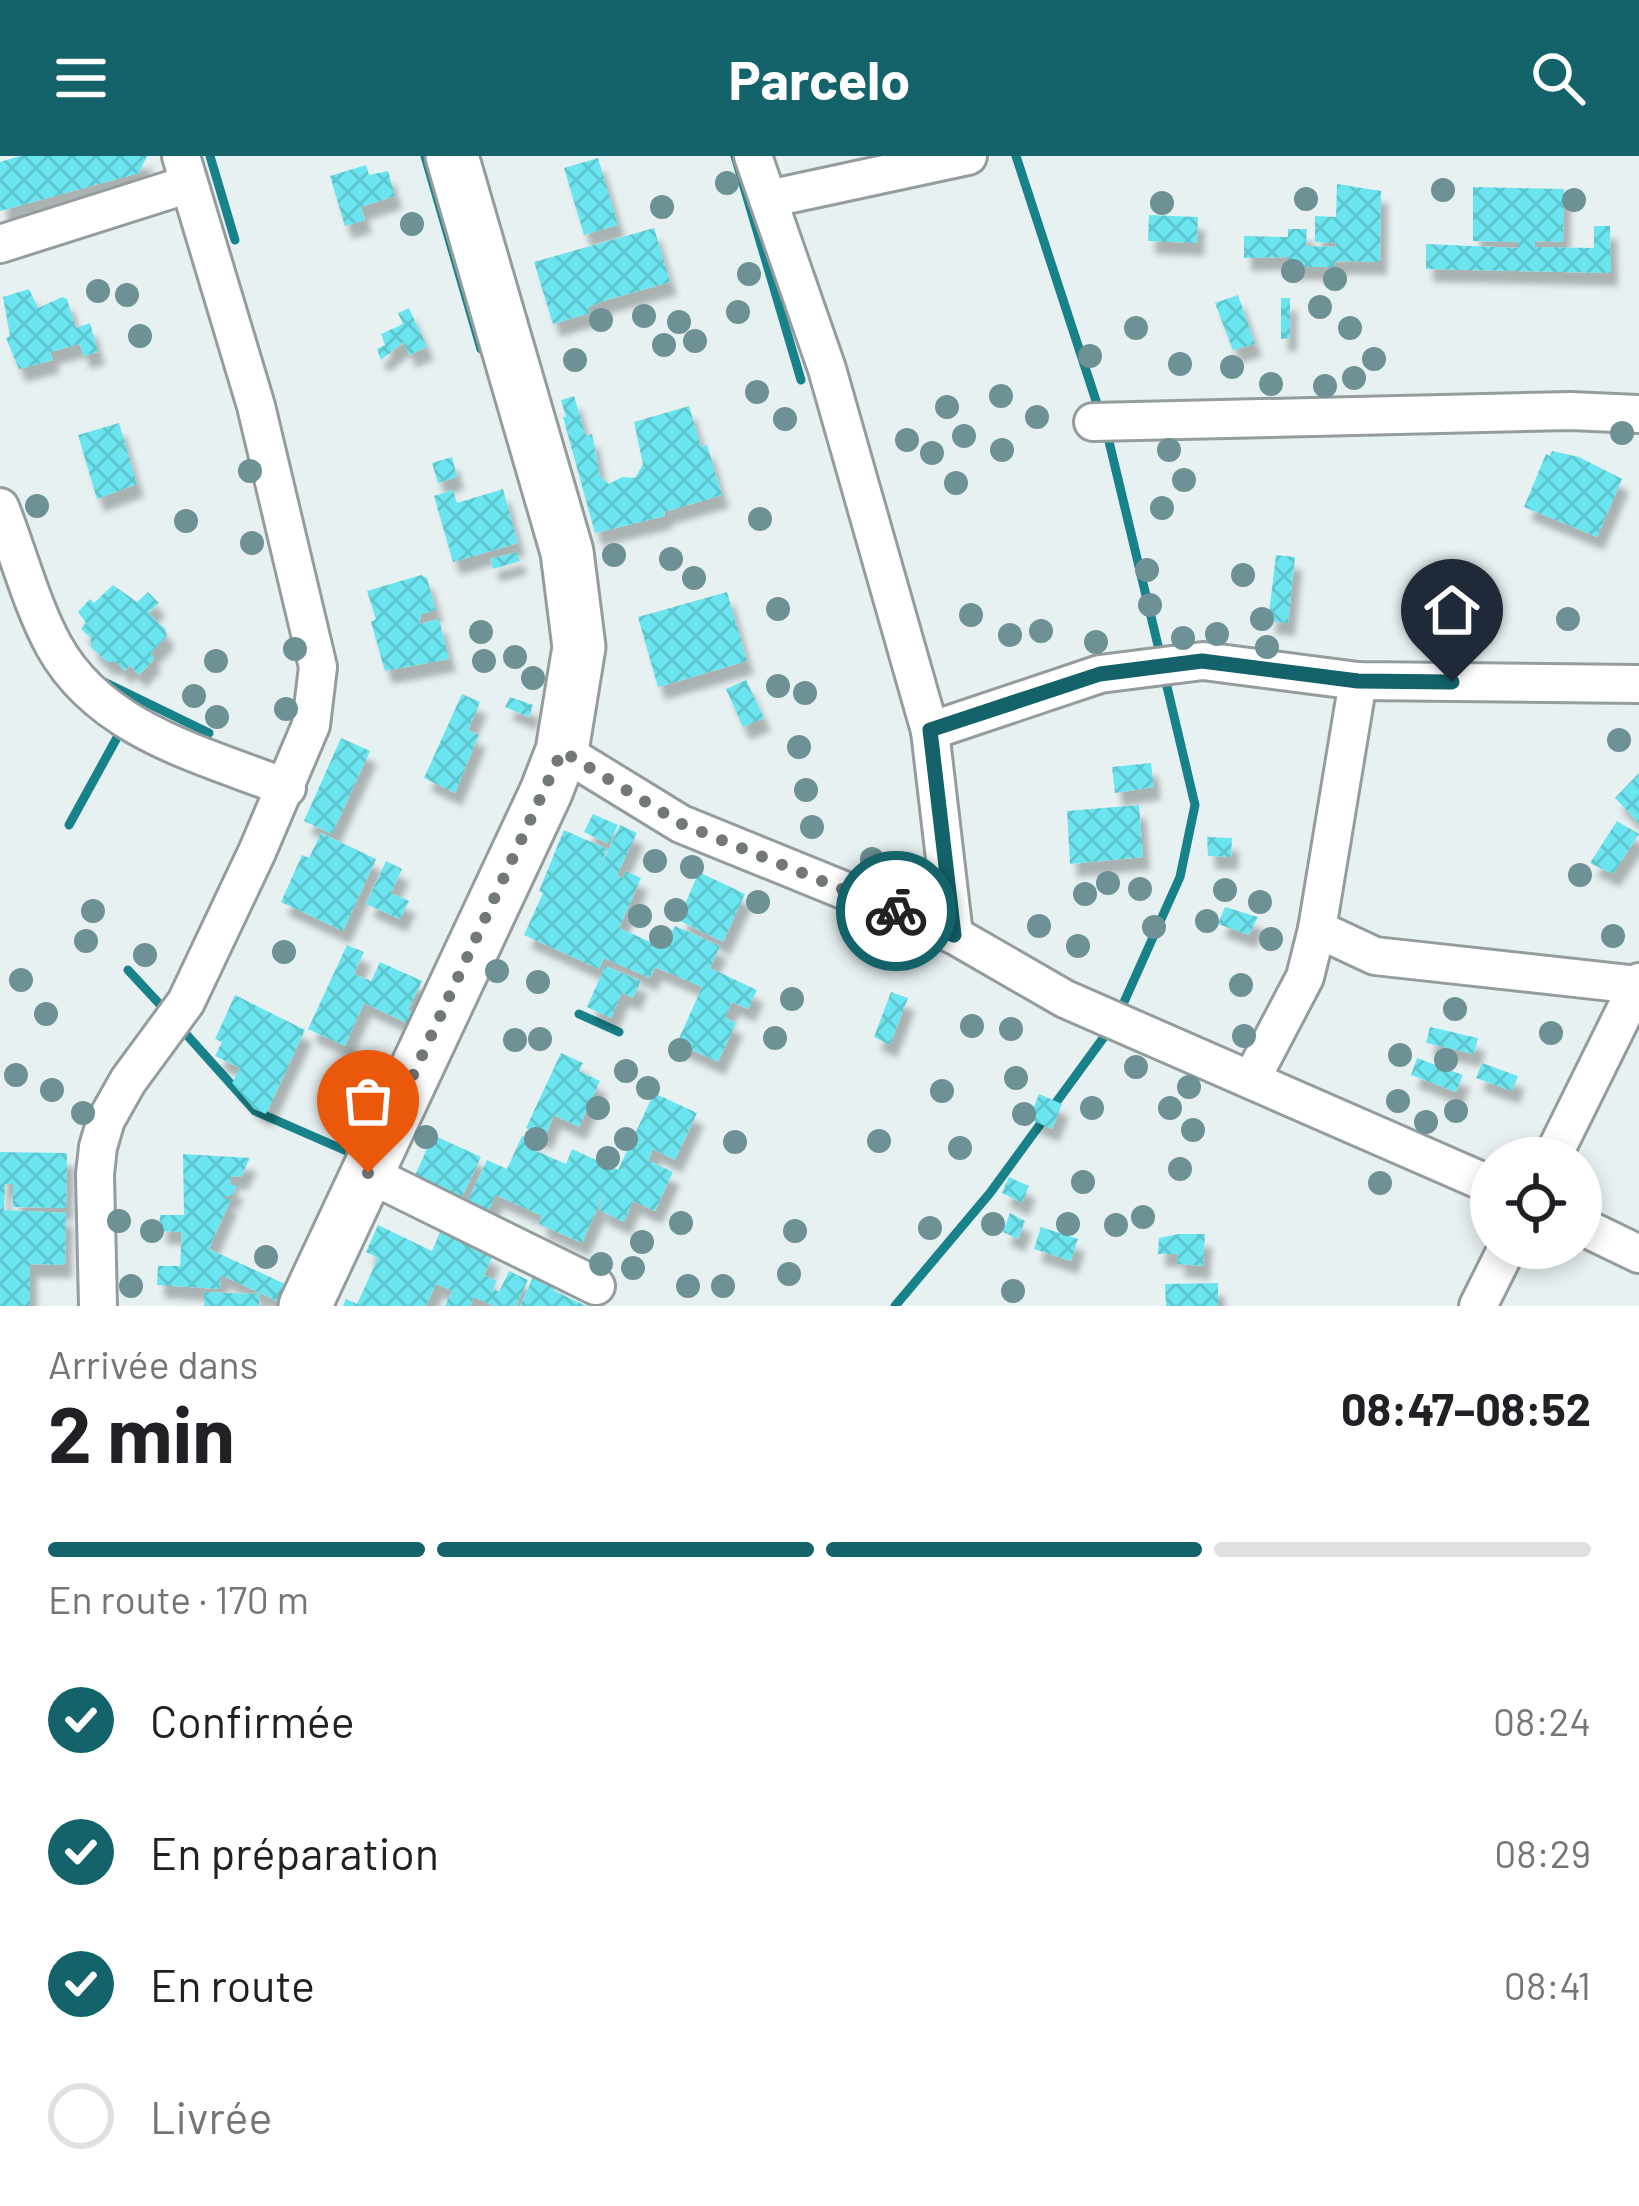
<!DOCTYPE html>
<html lang="fr">
<head>
<meta charset="utf-8">
<style>
	:root { --surface:#fff; --page:#f2f2f2; --text:#202124; --muted:#757577; --line:#e0e0e0; --accent:#14636a }
	body { margin:0; font-family:Barlow,sans-serif; background:var(--page); color:var(--text); height:100vh; display:flex; flex-direction:column; font-size:45px; white-space:nowrap }
	* { box-sizing:border-box; margin:0 }
	p { font-size:39px; color:var(--muted) }
	.icon { flex:none; width:66px; height:66px; fill:none; stroke:currentColor; stroke-width:2; stroke-linecap:round; stroke-linejoin:round }
	.map { position:relative; height:1150px; overflow:hidden }
	.panel { display:flex; flex-direction:column; background:var(--surface); flex:1 }
	.panel>* { flex:none }
	.fabs { position:absolute; left:1470px; top:981px; display:grid; gap:24px }
	.fabs a { display:grid; place-items:center; width:132px; height:132px; border-radius:50%; background:var(--surface); box-shadow:0 6px 18px #0003; font-size:60px }
	.pin { position:absolute; display:grid; place-items:center; width:102px; height:102px; color:#fff; margin:-123px -51px; border-radius:50% 50% 50% 0; rotate:-45deg; box-shadow:0 0 12px #0007 }
	.pin .icon { rotate:45deg }
	.courier { position:absolute; display:grid; place-items:center; width:120px; height:120px; margin:-60px; border:9px solid #14636a; border-radius:50%; background:#fff; color:#222; box-shadow:0 3px 15px #0007 }
	.head em { font-style:normal; font-weight:700 }
	.head div { display:flex; flex-direction:column-reverse }
	.head { display:flex; align-items:center; justify-content:space-between; height:204px; padding:0 48px }
	h1 { font-size:78px; font-weight:700; line-height:90px }
	.bar { display:grid; grid-template-columns:repeat(4,1fr); gap:18px 12px; align-content:center; height:144px; padding:0 48px }
	.bar i { height:15px; border-radius:9px; background:var(--line) }
	.bar .current { background:var(--accent) }
	.bar p { grid-column:span 4 }
	ol { padding:0 48px; list-style:none }
	li { display:flex; align-items:center; gap:36px; height:132px }
	li p { margin-inline-start:auto }
	li .icon { padding:12px; border-radius:50%; background:var(--accent); color:#fff; stroke-width:4 }
	li:last-child { color:var(--muted) }
	li i { width:66px; height:66px; border:6px solid var(--line); border-radius:50% }
	header { display:flex; justify-content:space-between; align-items:center; height:156px; padding:0 48px; background:var(--accent); color:#fff; font-size:54px; font-weight:700 }
	.map>svg:first-child { display:block }
</style>
</head>
<body>
<header><svg class="icon" aria-label="menu" viewBox="0 0 24 24"><path d="M4 6h16M4 12h16M4 18h16"/></svg>Parcelo<svg class="icon" aria-label="search" viewBox="0 0 24 24"><circle cx="10" cy="10" r="6"/><path d="M15 15l6 6"/></svg></header>
<div class="map">
<svg width="1639" height="1150" viewBox="0 0 1639 1150">
	<defs>
		<pattern id="building-cross-hatch" width="8" height="8" patternUnits="userSpaceOnUse" patternTransform="scale(3)"><rect width="8" height="8" fill="#6be5f0"/><path d="M0 0l8 8M0 8l8-8" fill="none" stroke="#5dc5ce"/></pattern>
		<filter id="shadow"><feDropShadow dx="7" dy="13" stdDeviation="3" flood-color="#0004"/></filter>
	</defs>
	<rect width="100%" height="100%" fill="#e8f1f2"/>
	<g fill="none" stroke-linecap="round" stroke-linejoin="round">
		<!-- stream -->
		<g stroke="#18828a" stroke-width="9">
			<polyline points="210,0 235,84"/>
			<polyline points="425,0 481,193"/>
			<polyline points="735,0 801,224"/>
			<polyline points="1016,0 1100,257"/>
			<polyline points="1106,273 1161,502"/>
			<polyline points="104,526 209,577"/>
			<polyline points="69,669 119,578"/>
			<polyline points="128,814 166,855"/>
			<polyline points="1120,855 1180,721 1195,649 1164,518"/>
			<polyline points="579,858 619,876"/>
			<polyline points="177,868 255,955 358,1000"/>
			<polyline points="895,1150 990,1037 1112,870"/>
		</g>
	</g>
	<!-- building -->
	<g fill="url(#building-cross-hatch)" filter="url(#shadow)">
		<polygon points="20,0 147,0 139,17 0,55 0,6"/>
		<polygon points="598,2 618,69 584,79 564,12"/>
		<polygon points="366,9 369,19 388,15 395,40 361,51 365,64 345,70 330,20"/>
		<polygon points="1337,28 1381,35 1380,106 1335,105 1335,111 1288,111 1288,101 1244,102 1244,80 1288,81 1288,73 1307,73 1306,90 1335,91 1336,87 1315,86 1315,60 1336,61"/>
		<polygon points="1473,31 1564,33 1563,86 1535,85 1535,91 1594,92 1594,70 1610,70 1611,117 1426,113 1426,88 1518,92 1518,86 1473,85"/>
		<polygon points="1149,59 1198,61 1197,87 1148,85"/>
		<polygon points="654,72 670,126 610,143 588,151 590,157 553,168 534,106"/>
		<polygon points="29,133 38,152 62,141 67,143 76,172 90,167 98,196 83,200 80,188 50,196 53,204 19,213 6,182 10,180 3,141"/>
		<polygon points="1238,139 1255,188 1233,194 1215,147"/>
		<polygon points="1281,142 1290,142 1290,182 1281,183"/>
		<polygon points="409,152 427,191 409,199 404,186 381,204 377,193 385,189 381,178 403,168 398,157"/>
		<polygon points="574,240 586,280 592,278 600,320 609,328 622,321 635,322 643,308 634,266 689,250 701,291 707,289 722,339 664,356 665,360 595,377 563,261 566,261 561,244"/>
		<polygon points="119,267 137,328 97,343 78,279"/>
		<polygon points="1552,295 1579,301 1622,323 1597,381 1524,351 1546,298 1550,300"/>
		<polygon points="452,301 457,321 438,327 432,307"/>
		<polygon points="503,333 518,387 453,406 434,340 453,334 457,347"/>
		<polygon points="517,396 520,405 493,413 490,403"/>
		<polygon points="1276,399 1295,401 1288,467 1268,465"/>
		<polygon points="421,419 427,422 436,454 421,458 419,468 439,463 449,503 385,515 371,466 376,463 367,435"/>
		<polygon points="113,429 137,446 148,436 159,447 148,457 165,473 167,480 151,497 154,503 139,519 130,509 125,515 116,506 107,506 91,491 91,482 81,473 86,467 78,456 90,443 94,447"/>
		<polygon points="727,436 747,505 658,531 638,461"/>
		<polygon points="746,524 764,562 743,571 726,533"/>
		<polygon points="462,538 480,546 468,574 479,579 455,637 424,622"/>
		<polygon points="510,541 533,549 529,561 505,551"/>
		<polygon points="341,582 370,595 332,678 304,665"/>
		<polygon points="1151,607 1154,631 1115,637 1112,611"/>
		<polygon points="1639,617 1639,667 1615,642"/>
		<polygon points="1139,649 1143,701 1070,708 1067,655"/>
		<polygon points="593,658 618,669 609,688 584,676"/>
		<polygon points="1617,665 1639,678 1613,718 1590,707"/>
		<polygon points="620,669 637,677 617,719 623,722 626,715 641,722 619,772 664,792 675,770 720,790 710,812 757,834 748,853 732,846 725,861 736,867 718,906 677,887 702,831 655,811 650,822 604,802 599,813 524,779 543,737 539,735 564,674 607,693 600,712"/>
		<polygon points="321,677 376,703 343,775 281,746 302,699 309,702"/>
		<polygon points="1207,681 1232,682 1231,701 1208,700"/>
		<polygon points="386,705 402,713 391,737 409,745 400,763 366,748"/>
		<polygon points="699,716 745,738 723,786 678,764"/>
		<polygon points="1225,751 1258,761 1249,779 1218,768"/>
		<polygon points="347,789 364,796 354,818 371,825 380,806 422,825 408,854 416,858 411,869 364,847 345,890 308,873"/>
		<polygon points="605,810 641,825 633,842 622,837 611,862 587,851"/>
		<polygon points="891,836 908,842 890,889 874,881"/>
		<polygon points="235,839 305,874 266,958 254,953 232,927 240,912 215,900 222,886 215,883"/>
		<polygon points="1430,871 1478,882 1474,898 1426,887"/>
		<polygon points="561,897 583,907 579,915 600,925 579,971 554,959 545,981 526,972"/>
		<polygon points="1417,902 1463,919 1456,936 1411,919"/>
		<polygon points="1482,907 1518,920 1512,935 1476,922"/>
		<polygon points="654,937 697,957 675,1004 653,993 651,997 649,1005 673,1016 655,1055 633,1045 624,1066 599,1054 608,1029 582,1087 539,1068 542,1060 496,1039 488,1055 468,1045 487,1004 507,1013 522,980 539,987 536,995 566,1008 572,993 618,1014"/>
		<polygon points="1039,938 1062,948 1052,973 1029,963"/>
		<polygon points="433,979 481,1001 461,1043 414,1022"/>
		<polygon points="0,996 67,997 66,1052 13,1051 13,1028 5,1028 4,1054 66,1057 65,1109 30,1108 30,1150 0,1150"/>
		<polygon points="183,998 250,1002 241,1021 231,1020 230,1029 237,1029 232,1040 225,1040 225,1043 231,1043 209,1093 296,1133 288,1150 221,1119 220,1133 157,1129 158,1110 180,1110 182,1076 159,1075 160,1059 184,1059"/>
		<polygon points="1009,1021 1029,1030 1022,1047 1002,1037"/>
		<polygon points="1010,1057 1025,1065 1018,1083 1003,1076"/>
		<polygon points="378,1069 432,1095 442,1071 493,1099 484,1119 497,1125 493,1133 499,1136 509,1115 528,1124 516,1150 494,1150 474,1141 470,1150 445,1150 452,1135 436,1128 426,1150 343,1150 346,1143 357,1148 378,1102 366,1096"/>
		<polygon points="1041,1071 1078,1083 1071,1105 1034,1093"/>
		<polygon points="1179,1078 1205,1078 1203,1110 1177,1108 1178,1098 1158,1098 1159,1082"/>
		<polygon points="535,1117 557,1127 554,1135 587,1150 520,1150"/>
		<polygon points="1218,1127 1218,1150 1166,1150 1165,1128"/>
		<polygon points="204,1136 260,1138 259,1150 204,1150"/>
	</g>
	<g fill="none" stroke-linecap="round" stroke-linejoin="round">
		<defs>
			<g id="street">
				<polyline points="753,0 827,213 930,575 954,779"/>
				<polyline points="768,43 968,0"/>
				<polyline points="0,88 189,28"/>
				<polyline points="1093,266 1570,255 1639,258"/>
				<path d="M0 351C18 396 31 448 54 490 101 575 203 599 287 632"/>
				<polyline points="930,575 1100,518 1203,505 1358,525 1639,528"/>
				<polyline points="562,595 681,668 954,779 1065,843 1491,1029"/>
				<polyline points="1317,773 1375,800 1638,829"/>
				<polyline points="1251,924 1305,821 1317,773 1358,525"/>
				<polyline points="1552,1002 1639,826"/>
				<polyline points="367,1017 596,1130"/>
				<polyline points="1581,1070 1639,1098"/>
				<polyline points="98,1150 95,1018 98,991 106,964 128,925 186,846 257,696 311,569 318,511 256,250 181,0"/>
				<polyline points="1478,1150 1507,1092"/>
			</g>
			<polyline id="secondary" points="305,1150 546,636 562,595 579,491 567,396 452,0"/>
		</defs>
		<!-- street casing -->
		<use href="#street" stroke="#949c9d" stroke-width="42"/>
		<!-- secondary casing -->
		<use href="#secondary" stroke="#949c9d" stroke-width="57"/>
		<!-- street -->
		<use href="#street" stroke="#fff" stroke-width="36"/>
		<!-- secondary -->
		<use href="#secondary" stroke="#fff" stroke-width="51"/>
	</g>
	<!-- trees -->
	<g fill="#6d9194">
		<circle cx="727" cy="27" r="12"/>
		<circle cx="1443" cy="34" r="12"/>
		<circle cx="1306" cy="43" r="12"/>
		<circle cx="1574" cy="44" r="12"/>
		<circle cx="1162" cy="47" r="12"/>
		<circle cx="662" cy="51" r="12"/>
		<circle cx="412" cy="68" r="12"/>
		<circle cx="1293" cy="115" r="12"/>
		<circle cx="749" cy="118" r="12"/>
		<circle cx="1335" cy="123" r="12"/>
		<circle cx="98" cy="135" r="12"/>
		<circle cx="127" cy="139" r="12"/>
		<circle cx="1320" cy="151" r="12"/>
		<circle cx="738" cy="156" r="12"/>
		<circle cx="644" cy="160" r="12"/>
		<circle cx="601" cy="164" r="12"/>
		<circle cx="679" cy="166" r="12"/>
		<circle cx="1136" cy="172" r="12"/>
		<circle cx="1350" cy="172" r="12"/>
		<circle cx="140" cy="180" r="12"/>
		<circle cx="695" cy="185" r="12"/>
		<circle cx="664" cy="189" r="12"/>
		<circle cx="1090" cy="200" r="12"/>
		<circle cx="1374" cy="203" r="12"/>
		<circle cx="575" cy="204" r="12"/>
		<circle cx="1180" cy="208" r="12"/>
		<circle cx="1232" cy="211" r="12"/>
		<circle cx="1354" cy="222" r="12"/>
		<circle cx="1271" cy="228" r="12"/>
		<circle cx="1325" cy="230" r="12"/>
		<circle cx="757" cy="236" r="12"/>
		<circle cx="1001" cy="240" r="12"/>
		<circle cx="947" cy="251" r="12"/>
		<circle cx="1037" cy="261" r="12"/>
		<circle cx="785" cy="263" r="12"/>
		<circle cx="1622" cy="277" r="12"/>
		<circle cx="964" cy="280" r="12"/>
		<circle cx="907" cy="284" r="12"/>
		<circle cx="1002" cy="294" r="12"/>
		<circle cx="1169" cy="294" r="12"/>
		<circle cx="932" cy="297" r="12"/>
		<circle cx="250" cy="315" r="12"/>
		<circle cx="1184" cy="324" r="12"/>
		<circle cx="956" cy="327" r="12"/>
		<circle cx="37" cy="350" r="12"/>
		<circle cx="1162" cy="352" r="12"/>
		<circle cx="760" cy="363" r="12"/>
		<circle cx="186" cy="365" r="12"/>
		<circle cx="252" cy="387" r="12"/>
		<circle cx="614" cy="399" r="12"/>
		<circle cx="671" cy="403" r="12"/>
		<circle cx="1147" cy="414" r="12"/>
		<circle cx="1243" cy="419" r="12"/>
		<circle cx="694" cy="422" r="12"/>
		<circle cx="1150" cy="449" r="12"/>
		<circle cx="778" cy="453" r="12"/>
		<circle cx="971" cy="459" r="12"/>
		<circle cx="1262" cy="463" r="12"/>
		<circle cx="1568" cy="463" r="12"/>
		<circle cx="1041" cy="475" r="12"/>
		<circle cx="481" cy="476" r="12"/>
		<circle cx="1217" cy="478" r="12"/>
		<circle cx="1010" cy="479" r="12"/>
		<circle cx="1183" cy="482" r="12"/>
		<circle cx="1096" cy="486" r="12"/>
		<circle cx="1267" cy="491" r="12"/>
		<circle cx="295" cy="493" r="12"/>
		<circle cx="515" cy="501" r="12"/>
		<circle cx="216" cy="505" r="12"/>
		<circle cx="484" cy="505" r="12"/>
		<circle cx="533" cy="522" r="12"/>
		<circle cx="778" cy="530" r="12"/>
		<circle cx="805" cy="537" r="12"/>
		<circle cx="194" cy="540" r="12"/>
		<circle cx="286" cy="553" r="12"/>
		<circle cx="217" cy="561" r="12"/>
		<circle cx="1619" cy="584" r="12"/>
		<circle cx="799" cy="591" r="12"/>
		<circle cx="806" cy="634" r="12"/>
		<circle cx="812" cy="671" r="12"/>
		<circle cx="872" cy="703" r="12"/>
		<circle cx="655" cy="705" r="12"/>
		<circle cx="692" cy="711" r="12"/>
		<circle cx="1580" cy="719" r="12"/>
		<circle cx="1108" cy="727" r="12"/>
		<circle cx="1140" cy="733" r="12"/>
		<circle cx="1225" cy="734" r="12"/>
		<circle cx="1085" cy="738" r="12"/>
		<circle cx="758" cy="746" r="12"/>
		<circle cx="1260" cy="746" r="12"/>
		<circle cx="676" cy="754" r="12"/>
		<circle cx="93" cy="755" r="12"/>
		<circle cx="640" cy="760" r="12"/>
		<circle cx="1207" cy="765" r="12"/>
		<circle cx="1039" cy="770" r="12"/>
		<circle cx="1154" cy="771" r="12"/>
		<circle cx="1613" cy="780" r="12"/>
		<circle cx="661" cy="781" r="12"/>
		<circle cx="1271" cy="783" r="12"/>
		<circle cx="86" cy="785" r="12"/>
		<circle cx="1078" cy="790" r="12"/>
		<circle cx="284" cy="796" r="12"/>
		<circle cx="145" cy="799" r="12"/>
		<circle cx="497" cy="815" r="12"/>
		<circle cx="21" cy="824" r="12"/>
		<circle cx="538" cy="826" r="12"/>
		<circle cx="1241" cy="829" r="12"/>
		<circle cx="792" cy="843" r="12"/>
		<circle cx="1455" cy="853" r="12"/>
		<circle cx="46" cy="858" r="12"/>
		<circle cx="972" cy="870" r="12"/>
		<circle cx="1011" cy="873" r="12"/>
		<circle cx="1551" cy="877" r="12"/>
		<circle cx="1244" cy="880" r="12"/>
		<circle cx="775" cy="882" r="12"/>
		<circle cx="540" cy="883" r="12"/>
		<circle cx="515" cy="884" r="12"/>
		<circle cx="680" cy="894" r="12"/>
		<circle cx="1400" cy="899" r="12"/>
		<circle cx="1446" cy="904" r="12"/>
		<circle cx="1136" cy="911" r="12"/>
		<circle cx="626" cy="915" r="12"/>
		<circle cx="16" cy="919" r="12"/>
		<circle cx="1016" cy="922" r="12"/>
		<circle cx="1189" cy="931" r="12"/>
		<circle cx="648" cy="932" r="12"/>
		<circle cx="52" cy="934" r="12"/>
		<circle cx="942" cy="935" r="12"/>
		<circle cx="1398" cy="945" r="12"/>
		<circle cx="598" cy="952" r="12"/>
		<circle cx="1092" cy="952" r="12"/>
		<circle cx="1170" cy="952" r="12"/>
		<circle cx="1456" cy="955" r="12"/>
		<circle cx="83" cy="957" r="12"/>
		<circle cx="1024" cy="958" r="12"/>
		<circle cx="1426" cy="966" r="12"/>
		<circle cx="1193" cy="974" r="12"/>
		<circle cx="426" cy="981" r="12"/>
		<circle cx="536" cy="983" r="12"/>
		<circle cx="626" cy="983" r="12"/>
		<circle cx="879" cy="985" r="12"/>
		<circle cx="735" cy="986" r="12"/>
		<circle cx="960" cy="992" r="12"/>
		<circle cx="608" cy="1002" r="12"/>
		<circle cx="1180" cy="1013" r="12"/>
		<circle cx="1083" cy="1026" r="12"/>
		<circle cx="1380" cy="1027" r="12"/>
		<circle cx="1143" cy="1061" r="12"/>
		<circle cx="119" cy="1065" r="12"/>
		<circle cx="681" cy="1067" r="12"/>
		<circle cx="993" cy="1068" r="12"/>
		<circle cx="1068" cy="1068" r="12"/>
		<circle cx="1116" cy="1069" r="12"/>
		<circle cx="930" cy="1072" r="12"/>
		<circle cx="152" cy="1075" r="12"/>
		<circle cx="795" cy="1075" r="12"/>
		<circle cx="642" cy="1086" r="12"/>
		<circle cx="266" cy="1101" r="12"/>
		<circle cx="601" cy="1108" r="12"/>
		<circle cx="633" cy="1112" r="12"/>
		<circle cx="789" cy="1118" r="12"/>
		<circle cx="131" cy="1130" r="12"/>
		<circle cx="688" cy="1130" r="12"/>
		<circle cx="723" cy="1130" r="12"/>
		<circle cx="1013" cy="1135" r="12"/>
	</g>
	<g fill="none" stroke-linecap="round" stroke-linejoin="round">
		<!-- done -->
		<polyline stroke="#727777" stroke-width="12" stroke-dasharray="0 21.6" points="368,1017 562,595 682,668 896,755"/>
		<!-- route -->
		<polyline stroke="#14636a" stroke-width="15" points="896,755 954,779 930,574 1100,518 1202,505 1358,525 1452,526"/>
	</g>
</svg>
<div class="fabs">
<a><svg class="icon" aria-label="locate" viewBox="0 0 24 24"><circle cx="12" cy="12" r="6"/><path d="M12 2v4M12 18v4M2 12h4M18 12h4"/></svg></a>
</div>
<div class="pin" style="left:368px;top:1017px;background:#ea580c"><svg class="icon" aria-label="bag" viewBox="0 0 24 24"><path d="M5 8h14l-1 12H6zM9 8a3 3 0 0 1 6 0"/></svg></div>
<div class="pin" style="left:1452px;top:526px;background:#1f2937"><svg class="icon" aria-label="home" viewBox="0 0 24 24"><path d="M3 11l9-7 9 7M6 9v11h12V9"/></svg></div>
<div class="courier" style="left:896px;top:755px"><svg class="icon" aria-label="bike" viewBox="0 0 24 24"><circle cx="6" cy="16" r="4"/><circle cx="18" cy="16" r="4"/><path d="M6 16l4-8h5l3 8M10 8l3 8H6M13 5h3"/></svg></div>
</div>
<section class="panel">
<div class="head"><div><h1>2 min</h1><p>Arrivée dans</p></div><em>08:47–08:52</em></div>
<div class="bar"><i class="current"></i><i class="current"></i><i class="current"></i><i></i><p>En route · 170 m</p></div>
<ol>
<li><svg class="icon" aria-label="check" viewBox="0 0 24 24"><path d="M5 12l5 5 9-10"/></svg>Confirmée<p>08:24</p></li>
<li><svg class="icon" aria-label="check" viewBox="0 0 24 24"><path d="M5 12l5 5 9-10"/></svg>En préparation<p>08:29</p></li>
<li><svg class="icon" aria-label="check" viewBox="0 0 24 24"><path d="M5 12l5 5 9-10"/></svg>En route<p>08:41</p></li>
<li><i></i>Livrée</li>
</ol>
</section>
</body>
</html>
